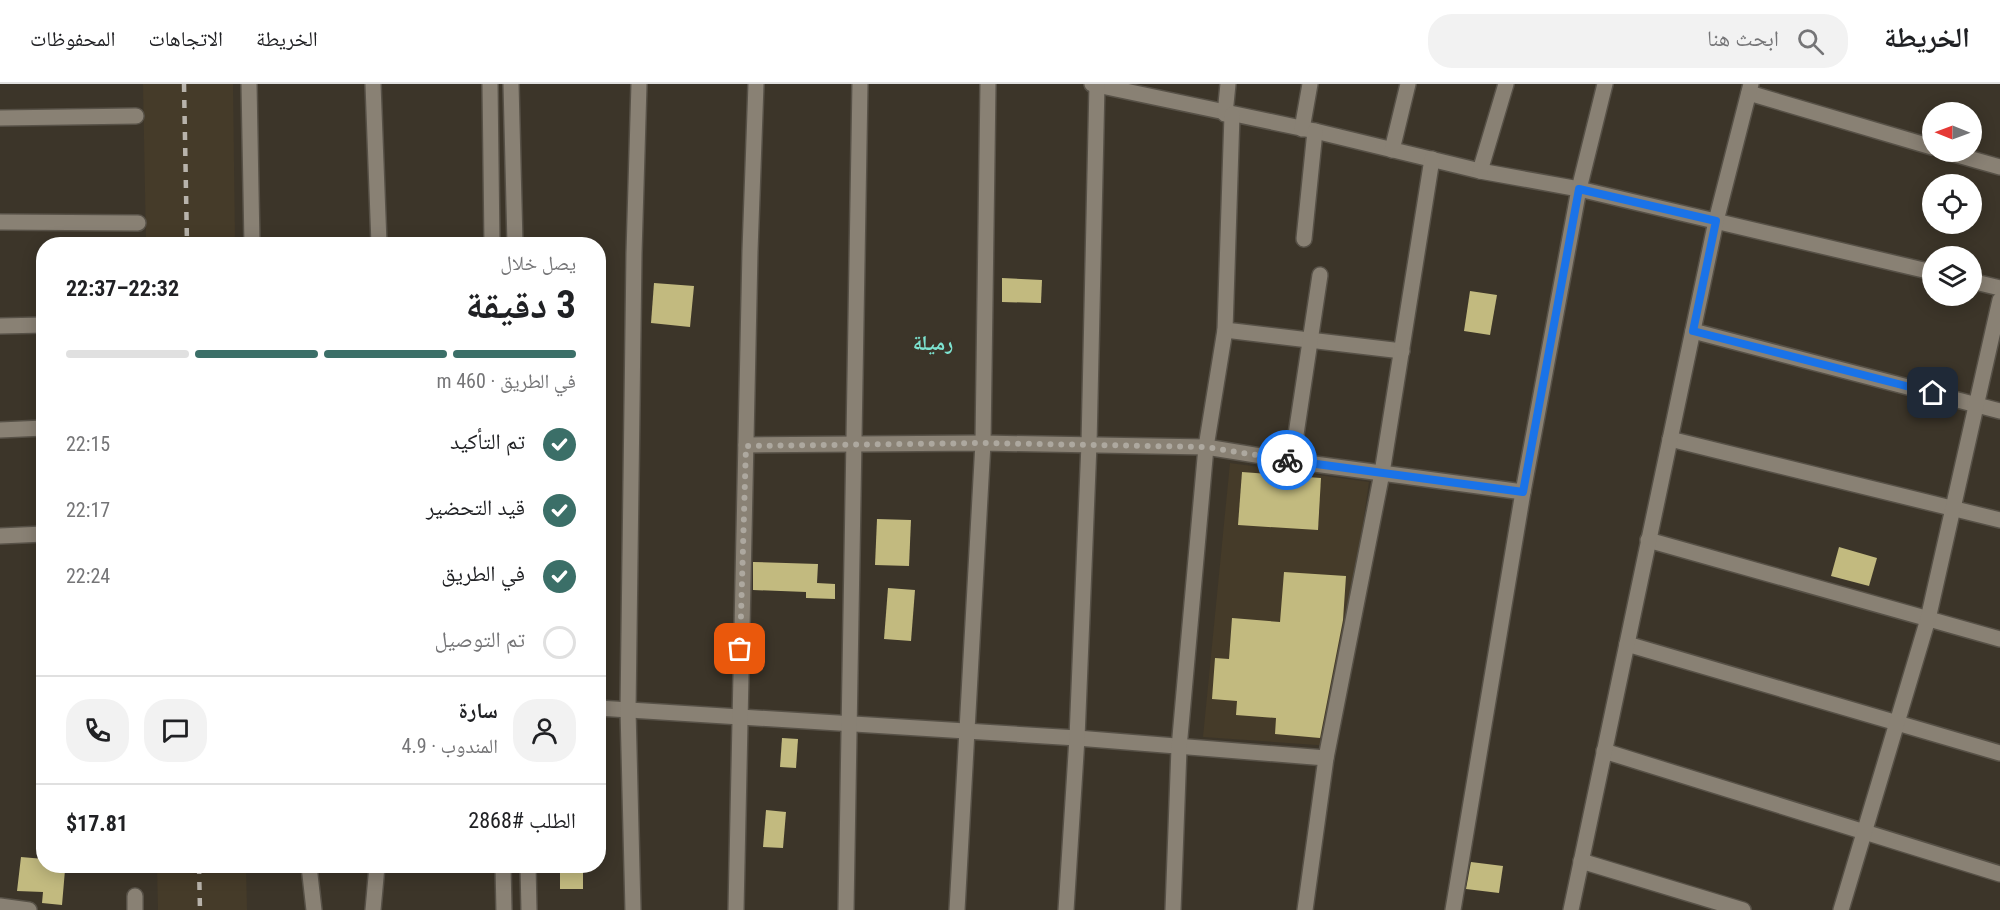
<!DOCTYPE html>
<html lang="ar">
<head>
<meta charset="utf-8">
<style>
	:root { --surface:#fff; --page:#f2f2f2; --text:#202124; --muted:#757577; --line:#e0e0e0; --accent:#3b6f68 }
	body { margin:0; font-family:"Roboto Condensed","Noto Naskh Arabic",sans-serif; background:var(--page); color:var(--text); direction:rtl; height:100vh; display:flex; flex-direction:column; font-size:22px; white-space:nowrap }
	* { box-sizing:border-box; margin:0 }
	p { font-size:20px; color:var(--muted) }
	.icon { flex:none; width:33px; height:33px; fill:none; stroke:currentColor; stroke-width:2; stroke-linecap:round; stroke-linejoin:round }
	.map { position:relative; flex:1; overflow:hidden; direction:ltr }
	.details { position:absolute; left:36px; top:153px; width:570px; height:636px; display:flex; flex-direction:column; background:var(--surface); border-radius:24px; box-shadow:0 3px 15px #0003; direction:rtl }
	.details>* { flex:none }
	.needle { width:39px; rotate:271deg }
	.controls { position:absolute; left:1922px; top:18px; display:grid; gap:12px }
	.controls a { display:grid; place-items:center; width:60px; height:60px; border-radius:50%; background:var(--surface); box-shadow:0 3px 15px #0003; font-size:30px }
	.pin { position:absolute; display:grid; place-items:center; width:51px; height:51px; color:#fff; margin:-26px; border-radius:12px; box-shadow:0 3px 9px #0006 }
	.courier { position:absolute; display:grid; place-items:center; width:60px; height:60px; margin:-30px; border:4px solid #1a73e8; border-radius:50%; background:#fff; color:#222; box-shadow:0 2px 8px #0007 }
	.summary em { font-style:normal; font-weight:700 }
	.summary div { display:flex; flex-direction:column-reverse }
	.summary { display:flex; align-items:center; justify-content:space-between; height:102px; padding:0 30px }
	h1 { font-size:39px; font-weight:700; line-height:45px }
	.bar { display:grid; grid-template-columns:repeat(4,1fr); gap:9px 6px; align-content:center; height:72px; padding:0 30px }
	.bar i { height:8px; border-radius:4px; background:var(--line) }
	.bar .active { background:var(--accent) }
	.bar p { grid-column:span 4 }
	.line { display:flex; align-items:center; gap:15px; padding:0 30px; border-top:2px solid var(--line) }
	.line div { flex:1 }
	.round { display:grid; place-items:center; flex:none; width:63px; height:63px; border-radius:24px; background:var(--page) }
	ol { padding:0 30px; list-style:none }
	li { display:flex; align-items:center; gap:18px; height:66px }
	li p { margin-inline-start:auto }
	li .icon { padding:6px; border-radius:50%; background:var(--accent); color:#fff; stroke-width:4 }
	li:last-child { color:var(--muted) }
	li i { width:33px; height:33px; border:3px solid var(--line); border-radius:50% }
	header { display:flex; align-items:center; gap:36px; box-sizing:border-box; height:84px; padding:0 30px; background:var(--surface); border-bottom:2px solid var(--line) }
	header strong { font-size:28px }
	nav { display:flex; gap:33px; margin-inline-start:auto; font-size:21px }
	.search { width:420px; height:54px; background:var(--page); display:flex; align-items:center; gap:15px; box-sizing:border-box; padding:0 21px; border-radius:24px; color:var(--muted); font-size:22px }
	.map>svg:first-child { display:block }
</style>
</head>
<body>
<header>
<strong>الخريطة</strong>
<div class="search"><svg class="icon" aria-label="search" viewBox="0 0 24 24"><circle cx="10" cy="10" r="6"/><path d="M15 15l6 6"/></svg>ابحث هنا</div>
<nav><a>الخريطة</a><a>الاتجاهات</a><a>المحفوظات</a></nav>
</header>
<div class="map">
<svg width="2000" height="826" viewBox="0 0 2000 826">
	<rect width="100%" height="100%" fill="#3c3529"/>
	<!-- built -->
	<g fill="#453b29">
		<polygon points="143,0 233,0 235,160 146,160"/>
		<polygon points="1230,379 1369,398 1331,662 1203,653"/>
		<polygon points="157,782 246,782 247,826 158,826"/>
	</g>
	<!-- building -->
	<g fill="#c2ba7f">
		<polygon points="1002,194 1042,196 1041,219 1002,218"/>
		<polygon points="654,199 694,202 690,243 651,239"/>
		<polygon points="1470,207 1497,211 1490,251 1464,247"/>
		<polygon points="1242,388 1321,394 1318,446 1238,441"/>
		<polygon points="877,435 911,436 909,482 875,481"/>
		<polygon points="1839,463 1877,474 1869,502 1831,492"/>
		<polygon points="753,478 818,480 817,499 835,500 835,515 806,514 806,508 753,506"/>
		<polygon points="1284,488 1346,492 1343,536 1320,654 1275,650 1276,634 1236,631 1237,617 1212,615 1215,574 1229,575 1232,534 1280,538"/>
		<polygon points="888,504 915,506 911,557 884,555"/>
		<polygon points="782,654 798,655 796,684 780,683"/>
		<polygon points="766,726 786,728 783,764 763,763"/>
		<polygon points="21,773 44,775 44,782 54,782 54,786 65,786 62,821 42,819 43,808 17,807"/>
		<polygon points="1471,778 1503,782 1499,809 1466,805"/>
		<rect x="560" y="782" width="23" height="23"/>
	</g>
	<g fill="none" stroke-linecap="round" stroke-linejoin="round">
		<defs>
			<g id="minor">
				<polyline points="249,0 252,160"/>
				<polyline points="373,0 379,160"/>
				<polyline points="490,0 492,160"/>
				<polyline points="511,0 515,160"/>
				<polyline points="1092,0 1315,47 1480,87 1579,105 1932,188"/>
				<polyline points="1749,9 1932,63"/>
				<polyline points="1225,30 1228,0"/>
				<polyline points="0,34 136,32"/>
				<polyline points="1302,45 1310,0"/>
				<polyline points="1392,66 1408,0"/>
				<polyline points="1947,68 2000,83"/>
				<polyline points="1480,87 1506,0"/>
				<polyline points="0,138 138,139"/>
				<polyline points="1304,155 1315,47"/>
				<polyline points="1971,197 2000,204"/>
				<polyline points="0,242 44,241"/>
				<polyline points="1225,246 1402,267"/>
				<polyline points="1693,247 2000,327"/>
				<polyline points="0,346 44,344"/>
				<polyline points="1670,355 2000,436"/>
				<polyline points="746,361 983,359 1206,363 1292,377 1523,408"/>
				<polyline points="1292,377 1320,191"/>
				<polyline points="0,452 44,450"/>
				<polyline points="1648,456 2000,555"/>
				<polyline points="1627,560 2000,669"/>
				<polyline points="598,624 1077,654 1326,674"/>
				<polyline points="1604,667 2000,790"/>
				<polyline points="1581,777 1743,826"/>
				<polyline points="309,782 314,826"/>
				<polyline points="503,782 504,826"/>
				<polyline points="528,782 529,826"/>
				<polyline points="0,822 29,826"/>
				<polyline points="135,826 135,812"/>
				<polyline points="373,826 377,782"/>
				<polyline points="633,826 628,626 634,169 639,0"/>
				<polyline points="736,826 750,167 756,0"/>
				<polyline points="846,826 860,0"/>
				<polyline points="957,826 983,359 988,0"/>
				<polyline points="1066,826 1077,654 1089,360 1097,0"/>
				<polyline points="1173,826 1179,664 1206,363 1225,246 1232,31"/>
				<polyline points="1305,826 1326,674 1382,389 1432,75"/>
				<polyline points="1453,826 1523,408 1579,105 1605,0"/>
				<polyline points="1571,826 1716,137 1751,0"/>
				<polyline points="1841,826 1928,535 2000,216"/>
			</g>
		</defs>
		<!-- minor casing -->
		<use href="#minor" stroke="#575147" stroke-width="18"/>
		<!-- minor -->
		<use href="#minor" stroke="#898174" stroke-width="15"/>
		<!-- rail -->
		<g stroke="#b8b3ab" stroke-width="4.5" stroke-dasharray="8 8" stroke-linecap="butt">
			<polyline points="184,0 187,160"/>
			<polyline points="199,782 200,826"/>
		</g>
	</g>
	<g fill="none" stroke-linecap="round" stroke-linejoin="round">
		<!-- done -->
		<polyline stroke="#ada89f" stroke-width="6" stroke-dasharray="0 10.8" points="740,565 746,362 983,359 1206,363 1287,376"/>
		<!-- route -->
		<polyline stroke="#1a73e8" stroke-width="8" points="1287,376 1523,408 1579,105 1716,137 1693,247 1933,309"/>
	</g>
	<g text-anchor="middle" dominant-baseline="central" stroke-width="6" stroke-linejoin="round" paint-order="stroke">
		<!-- district labels -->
		<g font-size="21" font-weight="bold" fill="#7de3d0" stroke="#3c3529">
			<text x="933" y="259">رميلة</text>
		</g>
	</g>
</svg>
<div class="controls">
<a><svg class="needle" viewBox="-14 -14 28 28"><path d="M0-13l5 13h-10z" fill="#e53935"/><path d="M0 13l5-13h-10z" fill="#757577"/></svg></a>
<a><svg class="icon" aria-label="locate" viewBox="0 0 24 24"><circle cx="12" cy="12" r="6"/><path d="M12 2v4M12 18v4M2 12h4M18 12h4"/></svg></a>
<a><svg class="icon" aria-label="layers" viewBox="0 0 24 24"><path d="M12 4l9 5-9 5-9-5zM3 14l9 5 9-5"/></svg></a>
</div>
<div class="pin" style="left:740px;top:565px;background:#ea580c"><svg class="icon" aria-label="bag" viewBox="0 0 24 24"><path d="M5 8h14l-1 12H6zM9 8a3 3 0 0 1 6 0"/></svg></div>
<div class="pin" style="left:1933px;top:309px;background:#1f2937"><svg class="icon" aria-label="home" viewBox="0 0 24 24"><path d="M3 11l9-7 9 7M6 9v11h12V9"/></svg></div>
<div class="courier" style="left:1287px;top:376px"><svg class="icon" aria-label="bike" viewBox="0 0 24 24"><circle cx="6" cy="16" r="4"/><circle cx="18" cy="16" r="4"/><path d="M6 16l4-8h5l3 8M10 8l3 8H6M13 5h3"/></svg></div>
<section class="details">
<div class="summary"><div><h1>3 دقيقة</h1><p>يصل خلال</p></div><em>22:32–22:37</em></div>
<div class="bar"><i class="active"></i><i class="active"></i><i class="active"></i><i></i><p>في الطريق · 460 m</p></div>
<ol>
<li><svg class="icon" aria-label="check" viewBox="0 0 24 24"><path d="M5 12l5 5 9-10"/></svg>تم التأكيد<p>22:15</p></li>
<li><svg class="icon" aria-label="check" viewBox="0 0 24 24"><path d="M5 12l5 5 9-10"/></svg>قيد التحضير<p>22:17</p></li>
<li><svg class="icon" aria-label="check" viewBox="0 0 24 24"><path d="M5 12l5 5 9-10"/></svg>في الطريق<p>22:24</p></li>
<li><i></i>تم التوصيل</li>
</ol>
<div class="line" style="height:108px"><a class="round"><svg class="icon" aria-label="person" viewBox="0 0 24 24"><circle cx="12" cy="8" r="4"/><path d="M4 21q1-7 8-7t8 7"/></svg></a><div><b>سارة</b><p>المندوب · 4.9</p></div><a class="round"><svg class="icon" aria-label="chat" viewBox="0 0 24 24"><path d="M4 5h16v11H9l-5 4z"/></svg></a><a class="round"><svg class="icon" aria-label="phone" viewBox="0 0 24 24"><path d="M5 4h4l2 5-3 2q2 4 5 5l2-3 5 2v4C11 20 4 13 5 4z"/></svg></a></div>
<div class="line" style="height:78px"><div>الطلب #2868</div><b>$17.81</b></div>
</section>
</div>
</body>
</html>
